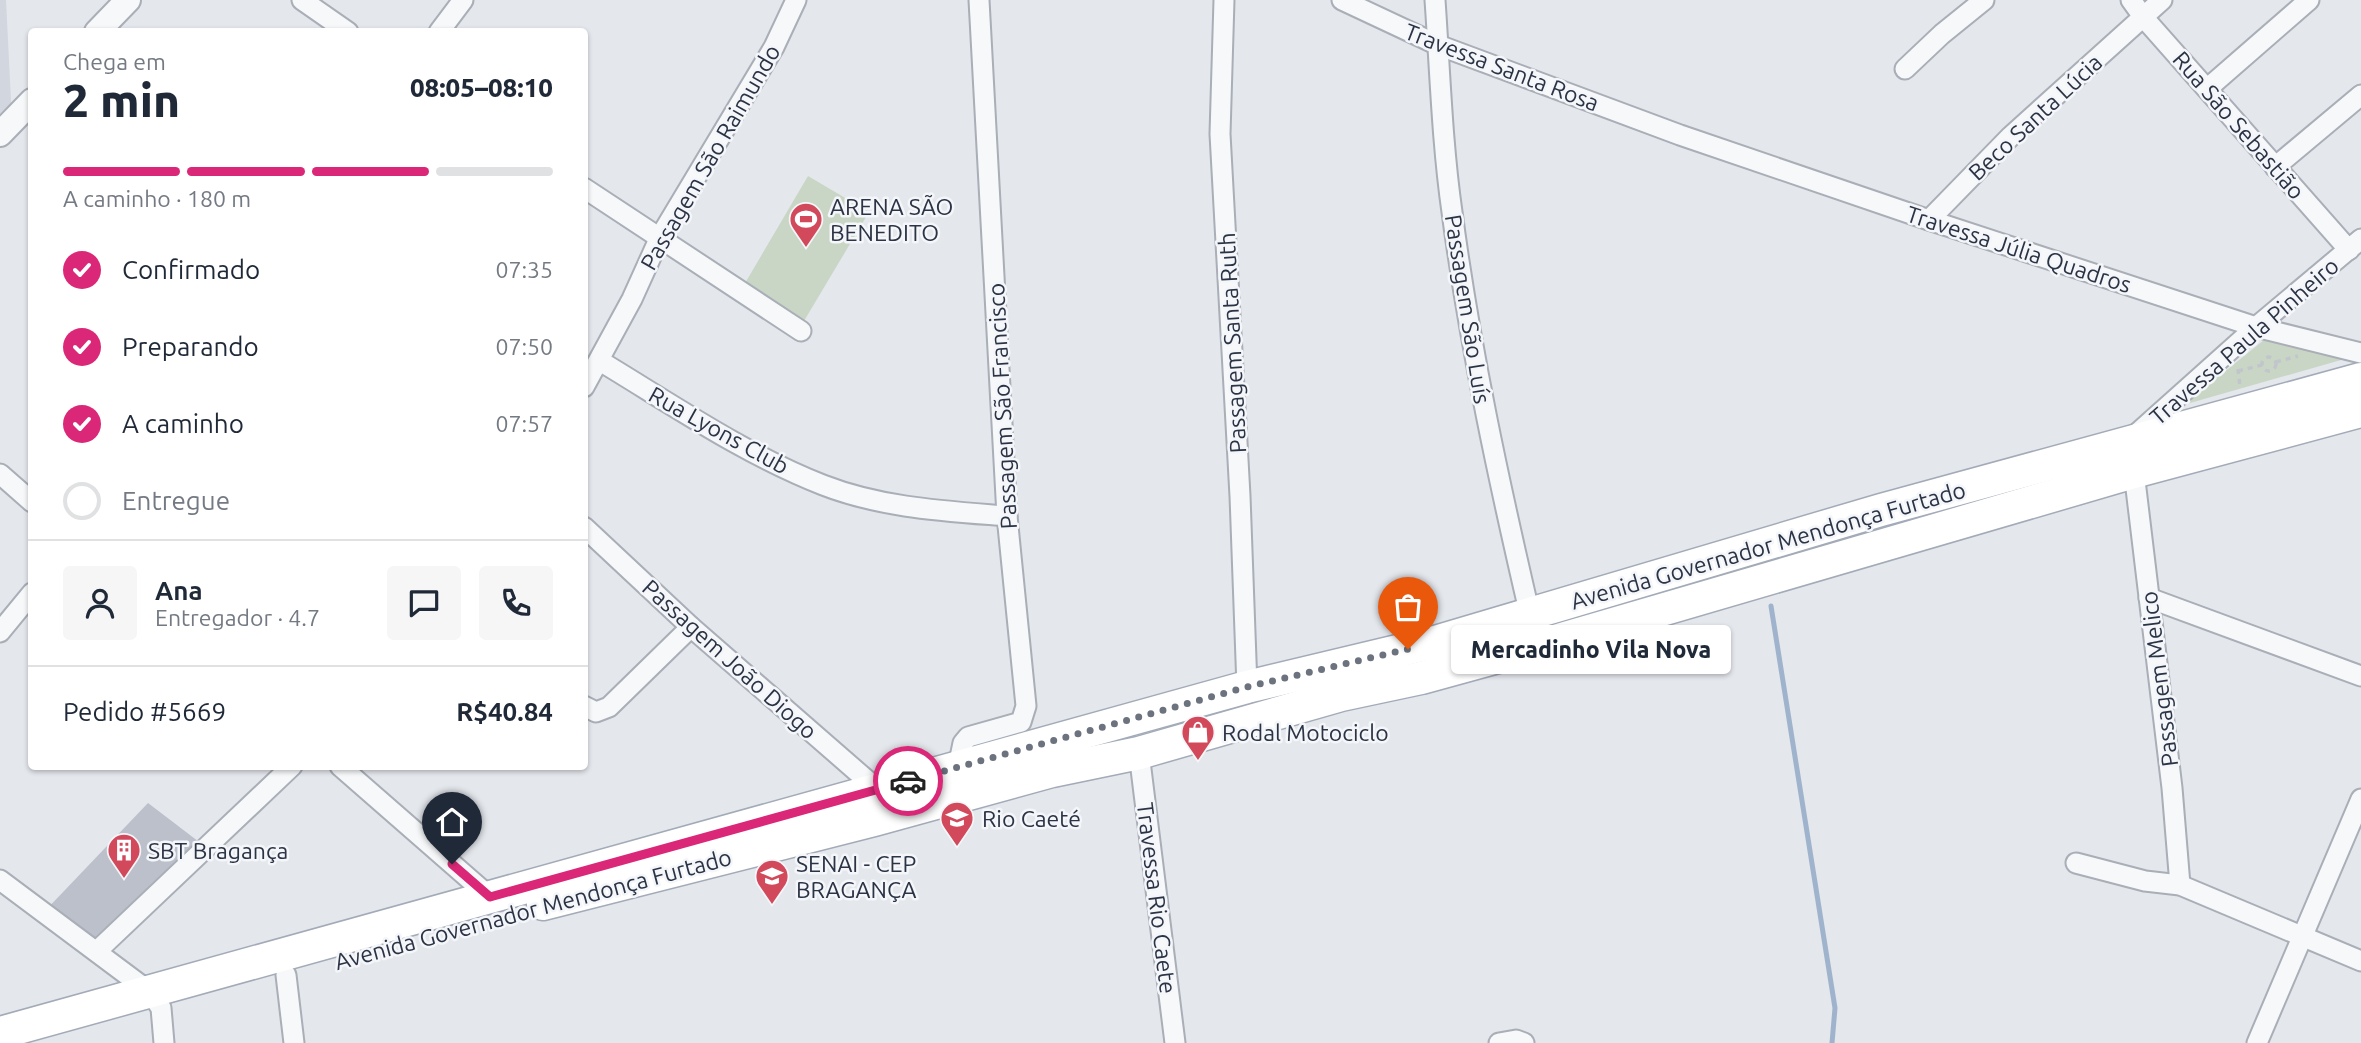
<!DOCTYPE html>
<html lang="pt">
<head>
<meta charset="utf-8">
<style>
	:root { --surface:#fff; --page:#f6f6f7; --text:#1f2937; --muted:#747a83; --line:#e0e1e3; --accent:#db2777 }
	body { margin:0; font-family:Ubuntu,sans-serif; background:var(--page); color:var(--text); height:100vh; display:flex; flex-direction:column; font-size:26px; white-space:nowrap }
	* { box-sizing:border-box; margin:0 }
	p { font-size:23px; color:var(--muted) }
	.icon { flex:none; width:38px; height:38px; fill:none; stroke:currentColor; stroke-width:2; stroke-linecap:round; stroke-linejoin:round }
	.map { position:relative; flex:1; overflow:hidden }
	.details { position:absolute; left:28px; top:28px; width:560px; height:742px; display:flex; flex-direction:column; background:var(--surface); border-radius:7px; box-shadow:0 2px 5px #0004 }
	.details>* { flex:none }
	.pin { position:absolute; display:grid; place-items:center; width:60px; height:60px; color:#fff; margin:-72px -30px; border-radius:50% 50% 50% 0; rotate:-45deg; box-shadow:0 0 7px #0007 }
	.pin .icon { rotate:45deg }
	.courier { position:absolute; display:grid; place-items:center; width:70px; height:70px; margin:-35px; border:5px solid #db2777; border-radius:50%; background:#fff; color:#222; box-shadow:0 2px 9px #0007 }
	.bubble { position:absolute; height:49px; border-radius:7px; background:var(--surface); box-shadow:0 2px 5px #0004; font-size:23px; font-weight:800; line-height:49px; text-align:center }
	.headline em { font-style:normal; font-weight:800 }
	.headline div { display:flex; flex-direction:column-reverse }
	.headline { display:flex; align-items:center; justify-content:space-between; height:119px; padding:0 35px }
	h1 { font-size:46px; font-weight:800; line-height:52px }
	.bar { display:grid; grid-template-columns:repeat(4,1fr); gap:10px 7px; align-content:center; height:84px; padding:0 35px }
	.bar i { height:9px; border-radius:5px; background:var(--line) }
	.bar .active { background:var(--accent) }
	.bar p { grid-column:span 4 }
	.line { display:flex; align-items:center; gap:18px; padding:0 35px; border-top:2px solid var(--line) }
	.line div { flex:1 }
	.round { display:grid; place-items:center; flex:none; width:74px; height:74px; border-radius:7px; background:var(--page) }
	ol { padding:0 35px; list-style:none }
	li { display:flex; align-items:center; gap:21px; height:77px }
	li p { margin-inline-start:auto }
	li .icon { padding:7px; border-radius:50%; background:var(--accent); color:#fff; stroke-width:4 }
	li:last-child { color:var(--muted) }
	li i { width:38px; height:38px; border:4px solid var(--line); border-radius:50% }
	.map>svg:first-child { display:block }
</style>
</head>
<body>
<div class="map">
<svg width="2361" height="1043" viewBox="0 0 2361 1043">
	<rect width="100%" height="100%" fill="#e4e7ec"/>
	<!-- built -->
	<polygon fill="#d2d6de" points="0,0 6,0 12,121 0,121"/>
	<!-- green -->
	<g fill="#c9d6c5">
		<polygon points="808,176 869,212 804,321 744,285"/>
		<polygon points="2264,340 2348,358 2183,405"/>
	</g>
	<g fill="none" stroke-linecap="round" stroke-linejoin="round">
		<!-- stream -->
		<polyline stroke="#9fb4cc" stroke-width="5" points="1771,606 1835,1008 1832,1043"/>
	</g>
	<!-- building -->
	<polygon fill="#bbc0ca" points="148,803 207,848 97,951 44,912"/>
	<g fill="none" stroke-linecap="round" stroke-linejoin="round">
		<defs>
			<g id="minor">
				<polyline points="302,0 348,32"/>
				<polyline points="1224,0 1220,134 1240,496 1247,687"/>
				<polyline points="1342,0 1438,45 1680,135 1929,220 2256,327 2361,353"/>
				<path d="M1435 0C1440 71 1442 142 1452 212 1470 348 1499 482 1530 615"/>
				<polyline points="2131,0 2144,18 2349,250"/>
				<polyline points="439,32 463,0"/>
				<polyline points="1905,69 1942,34 1984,0"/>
				<polyline points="2208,88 2309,0"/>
				<polyline points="2275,167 2361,95"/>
				<polyline points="584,188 801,331"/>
				<polyline points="1929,220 2011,136 2162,0"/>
				<path d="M600 361C673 405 744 454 823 485 882 508 945 511 1007 516"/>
				<polyline points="584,387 632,299 660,237 774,47 796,0"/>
				<polyline points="2133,437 2256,327 2361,239"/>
				<polyline points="2134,472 2172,788 2180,885"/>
				<polyline points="0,474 32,502"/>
				<polyline points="584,527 691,627 877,789"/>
				<polyline points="2149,598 2361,676"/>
				<polyline points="0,632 32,593"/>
				<polyline points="584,706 596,712 609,707 691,627"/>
				<polyline points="1139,753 1175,1043"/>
				<polyline points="340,766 490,897"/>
				<polyline points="958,767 963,743 968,737 1021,722 1026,706 1007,516 979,0"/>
				<polyline points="2076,863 2145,881 2180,885 2361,961"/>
				<polyline points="0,880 150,992 161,1008 164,1043"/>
				<polyline points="97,951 292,766"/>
				<polyline points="286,975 294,1043"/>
				<polyline points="1499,1043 1516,1040 1524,1043"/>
				<polyline points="2257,1043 2361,799"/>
			</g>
			<g id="tertiary">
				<polyline points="97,32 128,0"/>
				<polyline points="0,134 32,101"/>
			</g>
			<g id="primary">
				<polyline points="543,904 874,820 1052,771 1139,753 1341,695 1421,678 1538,646 2134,472 2361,411"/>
				<polyline points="0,1033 1247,687 1435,642 1881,510 2361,379"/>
			</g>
		</defs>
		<!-- minor casing -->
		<use href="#minor" stroke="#a9aeb7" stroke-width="23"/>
		<!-- tertiary casing -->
		<use href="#tertiary" stroke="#a9aeb7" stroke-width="28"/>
		<!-- primary casing -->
		<use href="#primary" stroke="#a3abb8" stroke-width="35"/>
		<!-- path -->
		<g stroke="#c2c5cb" stroke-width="3.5" stroke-dasharray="5 5" stroke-linecap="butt">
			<circle cx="2269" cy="364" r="7"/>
			<polyline points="2276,362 2298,356"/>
			<polyline points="2238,369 2240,387"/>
			<polyline points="2238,371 2262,365"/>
		</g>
		<!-- minor -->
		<use href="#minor" stroke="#f7f8fa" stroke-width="19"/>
		<!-- tertiary -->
		<use href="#tertiary" stroke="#f7f8fa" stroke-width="24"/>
		<!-- primary -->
		<use href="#primary" stroke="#fff" stroke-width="32"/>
	</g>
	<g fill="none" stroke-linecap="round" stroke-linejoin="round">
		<!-- done -->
		<polyline stroke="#6c737f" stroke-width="7" stroke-dasharray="0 12.6" points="908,781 1247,687 1408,649"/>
		<!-- route -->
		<polyline stroke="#db2777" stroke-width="9" points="452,864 490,897 908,781"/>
	</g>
	<!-- icons -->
	<defs>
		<symbol id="stadium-pin" viewBox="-11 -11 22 30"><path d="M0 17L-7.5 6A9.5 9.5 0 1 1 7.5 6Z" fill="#d1495b" stroke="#f4f6f9"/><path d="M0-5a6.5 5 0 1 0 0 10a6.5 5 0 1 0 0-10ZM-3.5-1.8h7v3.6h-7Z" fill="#fff"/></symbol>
		<symbol id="shop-pin" viewBox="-11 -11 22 30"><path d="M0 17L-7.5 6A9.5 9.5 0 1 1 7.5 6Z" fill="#d1495b" stroke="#f4f6f9"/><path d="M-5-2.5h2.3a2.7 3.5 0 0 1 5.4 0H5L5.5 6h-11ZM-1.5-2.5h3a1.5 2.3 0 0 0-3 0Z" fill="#fff"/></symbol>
		<symbol id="school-pin" viewBox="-11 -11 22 30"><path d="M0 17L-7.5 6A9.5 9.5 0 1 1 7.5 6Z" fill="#d1495b" stroke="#f4f6f9"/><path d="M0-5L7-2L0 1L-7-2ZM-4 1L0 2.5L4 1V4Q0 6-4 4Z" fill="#fff"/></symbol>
		<symbol id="building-pin" viewBox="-11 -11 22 30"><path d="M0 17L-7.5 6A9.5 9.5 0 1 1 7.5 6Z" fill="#d1495b" stroke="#f4f6f9"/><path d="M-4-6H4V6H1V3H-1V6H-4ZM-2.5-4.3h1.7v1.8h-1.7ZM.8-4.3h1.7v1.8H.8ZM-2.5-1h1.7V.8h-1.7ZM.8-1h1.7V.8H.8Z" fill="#fff"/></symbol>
		<symbol id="university-pin" viewBox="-11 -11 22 30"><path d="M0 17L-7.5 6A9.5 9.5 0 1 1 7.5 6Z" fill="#d1495b" stroke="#f4f6f9"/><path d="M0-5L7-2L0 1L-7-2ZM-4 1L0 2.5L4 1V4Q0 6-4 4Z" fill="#fff"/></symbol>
	</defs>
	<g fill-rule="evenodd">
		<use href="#stadium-pin" x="787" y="200" width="38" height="52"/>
		<use href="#shop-pin" x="1179" y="713" width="38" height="52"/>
		<use href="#school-pin" x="938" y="799" width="38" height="52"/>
		<use href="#building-pin" x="105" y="831" width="38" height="52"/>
		<use href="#university-pin" x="753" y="857" width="38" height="52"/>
	</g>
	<g text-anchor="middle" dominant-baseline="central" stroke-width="5" stroke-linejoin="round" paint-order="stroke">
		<!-- street labels -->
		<g font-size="23" fill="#2b3445" stroke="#f4f6f9">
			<text transform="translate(1502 67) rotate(21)">Travessa Santa Rosa</text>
			<text transform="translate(2035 117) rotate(-43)">Beco Santa Lúcia</text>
			<text transform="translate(2239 125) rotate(49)">Rua São Sebastião</text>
			<text transform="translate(710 157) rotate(-60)">Passagem São Raimundo</text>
			<text transform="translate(2019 249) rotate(18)">Travessa Júlia Quadros</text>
			<text transform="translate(1468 309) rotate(81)">Passagem São Luís</text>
			<text transform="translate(2244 341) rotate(-41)">Travessa Paula Pinheiro</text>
			<text transform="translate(1232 343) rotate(-93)">Passagem Santa Ruth</text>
			<text transform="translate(1002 406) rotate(-93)">Passagem São Francisco</text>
			<text transform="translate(719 430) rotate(29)">Rua Lyons Club</text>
			<text transform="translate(1768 545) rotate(-16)">Avenida Governador Mendonça Furtado</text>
			<text transform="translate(730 659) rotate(42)">Passagem João Diogo</text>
			<text transform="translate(2159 679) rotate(-97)">Passagem Melico</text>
			<text transform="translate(1157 898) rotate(83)">Travessa Rio Caete</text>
			<text transform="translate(533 909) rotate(-15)">Avenida Governador Mendonça Furtado</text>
		</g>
		<!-- poi labels -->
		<g font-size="23" fill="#2b3445" stroke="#f4f6f9" text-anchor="start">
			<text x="830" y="206">ARENA SÃO<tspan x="830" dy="26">BENEDITO</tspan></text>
			<text x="1222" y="732">Rodal Motociclo</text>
			<text x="982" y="818">Rio Caeté</text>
			<text x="148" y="850">SBT Bragança</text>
			<text x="796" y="863">SENAI - CEP<tspan x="796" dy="26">BRAGANÇA</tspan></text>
		</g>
	</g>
</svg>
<div class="pin" style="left:1408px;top:649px;background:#ea580c"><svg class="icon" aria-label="bag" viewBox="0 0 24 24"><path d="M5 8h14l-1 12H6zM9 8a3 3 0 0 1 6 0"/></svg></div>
<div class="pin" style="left:452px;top:864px;background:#1f2937"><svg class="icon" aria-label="home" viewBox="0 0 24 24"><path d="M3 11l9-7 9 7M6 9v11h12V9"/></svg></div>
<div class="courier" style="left:908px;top:781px"><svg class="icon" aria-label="car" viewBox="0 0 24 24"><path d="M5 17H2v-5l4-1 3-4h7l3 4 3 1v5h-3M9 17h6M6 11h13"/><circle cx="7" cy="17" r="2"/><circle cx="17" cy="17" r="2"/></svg></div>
<div class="bubble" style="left:1451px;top:625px;width:280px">Mercadinho Vila Nova</div>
<section class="details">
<div class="headline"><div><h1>2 min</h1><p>Chega em</p></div><em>08:05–08:10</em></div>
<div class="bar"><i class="active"></i><i class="active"></i><i class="active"></i><i></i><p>A caminho · 180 m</p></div>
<ol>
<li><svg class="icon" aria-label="check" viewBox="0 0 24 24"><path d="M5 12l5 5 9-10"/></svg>Confirmado<p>07:35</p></li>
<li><svg class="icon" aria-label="check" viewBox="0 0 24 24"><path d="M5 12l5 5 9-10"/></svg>Preparando<p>07:50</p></li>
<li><svg class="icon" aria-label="check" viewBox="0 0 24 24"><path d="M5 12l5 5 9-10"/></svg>A caminho<p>07:57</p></li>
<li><i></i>Entregue</li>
</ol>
<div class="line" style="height:126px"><a class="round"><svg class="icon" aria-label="person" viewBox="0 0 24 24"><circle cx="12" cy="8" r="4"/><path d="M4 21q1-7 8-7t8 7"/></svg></a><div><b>Ana</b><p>Entregador · 4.7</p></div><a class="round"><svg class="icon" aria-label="chat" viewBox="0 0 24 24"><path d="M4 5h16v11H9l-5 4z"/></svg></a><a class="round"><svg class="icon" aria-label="phone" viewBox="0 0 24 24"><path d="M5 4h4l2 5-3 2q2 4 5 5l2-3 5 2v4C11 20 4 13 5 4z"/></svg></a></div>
<div class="line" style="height:91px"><div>Pedido #5669</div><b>R$40.84</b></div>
</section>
</div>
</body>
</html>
